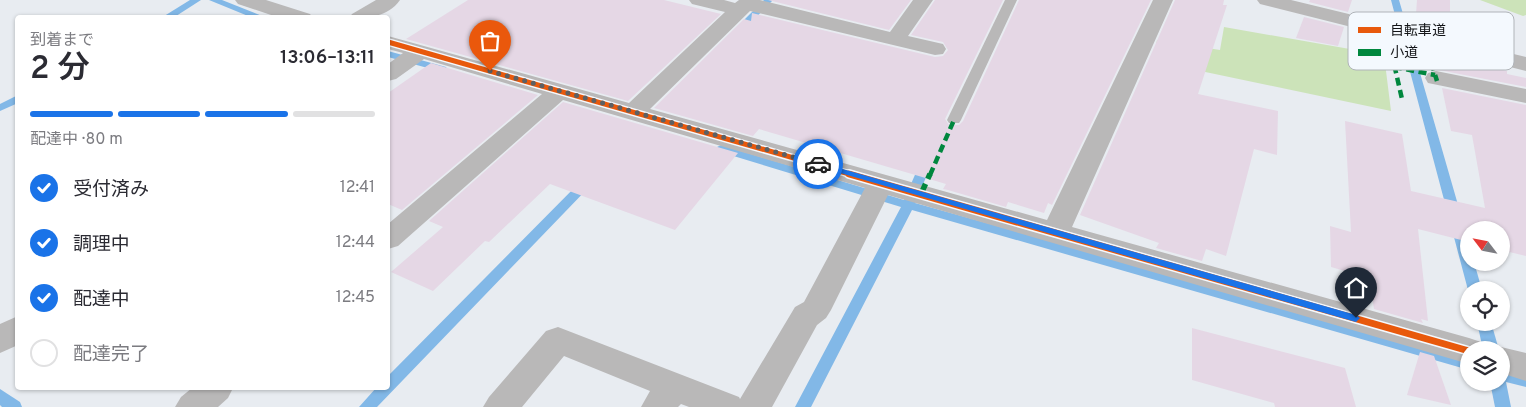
<!DOCTYPE html>
<html lang="ja">
<head>
<meta charset="utf-8">
<style>
	:root { --surface:#fff; --page:#f2f2f3; --text:#2b2b33; --muted:#7c7c81; --line:#e1e1e2; --accent:#1a73e8 }
	body { margin:0; font-family:Overpass,"Noto Sans JP",sans-serif; background:var(--page); color:var(--text); height:100vh; display:flex; flex-direction:column; font-size:19px; white-space:nowrap }
	* { box-sizing:border-box; margin:0 }
	p { font-size:16px; color:var(--muted) }
	.icon { flex:none; width:28px; height:28px; fill:none; stroke:currentColor; stroke-width:2; stroke-linecap:round; stroke-linejoin:round }
	.map { position:relative; flex:1; overflow:hidden }
	.drawer { position:absolute; left:15px; top:15px; width:375px; height:375px; display:flex; flex-direction:column; background:var(--surface); border-radius:5px; box-shadow:0 1px 4px #0004 }
	.drawer>* { flex:none }
	.needle { width:32px; rotate:302deg }
	.tools { position:absolute; left:1460px; top:221px; display:grid; gap:10px }
	.tools a { display:grid; place-items:center; width:50px; height:50px; border-radius:50%; background:var(--surface); box-shadow:0 1px 4px #0004; font-size:25px }
	.pin { position:absolute; display:grid; place-items:center; width:42px; height:42px; color:#fff; margin:-51px -21px; border-radius:50% 50% 50% 0; rotate:-45deg; box-shadow:0 0 5px #0007 }
	.pin .icon { rotate:45deg }
	.courier { position:absolute; display:grid; place-items:center; width:50px; height:50px; margin:-25px; border:4px solid #1a73e8; border-radius:50%; background:#fff; color:#222; box-shadow:0 1px 6px #0007 }
	.overview em { font-style:normal; font-weight:600 }
	.overview div { display:flex; flex-direction:column-reverse }
	.overview { display:flex; align-items:center; justify-content:space-between; height:85px; padding:0 15px }
	h1 { font-size:32px; font-weight:600; line-height:38px }
	.bar { display:grid; grid-template-columns:repeat(4,1fr); gap:8px 5px; align-content:center; height:60px; padding:0 15px }
	.bar i { height:6px; border-radius:4px; background:var(--line) }
	.bar .selected { background:var(--accent) }
	.bar p { grid-column:span 4 }
	ol { padding:0 15px; list-style:none }
	li { display:flex; align-items:center; gap:15px; height:55px }
	li p { margin-inline-start:auto }
	li .icon { padding:5px; border-radius:50%; background:var(--accent); color:#fff; stroke-width:4 }
	li:last-child { color:var(--muted) }
	li i { width:28px; height:28px; border:2px solid var(--line); border-radius:50% }
	.map>svg:first-child { display:block }
</style>
</head>
<body>
<div class="map">
<svg width="1526" height="407" viewBox="0 0 1526 407">
	<rect width="100%" height="100%" fill="#e8ecf1"/>
	<!-- green -->
	<g fill="#cce3b9">
		<polygon points="1480,0 1526,0 1526,15 1523,16"/>
		<polygon points="1224,27 1384,55 1391,111 1153,61 1157,40 1220,50"/>
	</g>
	<g fill="none" stroke-linecap="round" stroke-linejoin="round">
		<!-- stream -->
		<g fill="#82b8e7" fill-rule="evenodd">
			<polygon points="190,0 201,0 173,18 161,18"/>
			<polygon points="209,0 222,0 267,18 253,18"/>
			<polygon points="764,0 773,0 740,34 734,34 734,30"/>
			<polygon points="1391,0 1399,0 1469,243 1469,262 1474,262 1482,290 1468,290"/>
			<polygon points="388,51 446,67 447,69 442,72 388,57"/>
			<polygon points="18,95 18,103 0,111 0,104"/>
			<polygon points="721,145 904,200 921,161 923,158 931,158 933,161 915,203 1469,358 1469,370 912,210 811,407 795,407 901,207 717,151 715,149 717,147"/>
			<polygon points="587,178 591,179 593,182 591,185 377,407 359,407 376,388 388,388 388,376 583,179"/>
			<polygon points="1477,322 1491,322 1499,350 1483,350"/>
			<polygon points="1501,368 1526,375 1526,387 1506,382 1511,407 1495,407 1490,382 1501,382"/>
			<polygon points="0,389 20,402 22,407 2,407 0,405"/>
		</g>
	</g>
	<!-- building -->
	<g fill="#e5d7e5">
		<polygon points="468,0 664,0 721,14 628,101 406,39"/>
		<polygon points="768,0 911,0 889,30"/>
		<polygon points="935,0 1003,0 945,119 949,125 959,125 963,121 1019,0 1151,0 1052,205 1048,203 1044,213 1008,202 1006,207 948,190 943,189 946,184 759,129 753,136 654,108 744,19 751,21 752,13 935,57 943,56 948,50 943,42 911,35"/>
		<polygon points="1175,0 1224,0 1223,5 1227,5 1198,94 1278,111 1277,155 1254,149 1226,256 1206,249 1202,261 1156,248 1159,243 1080,215"/>
		<polygon points="1310,0 1352,0 1348,12 1309,2"/>
		<polygon points="1417,0 1450,0 1450,14 1499,25 1501,49 1415,28"/>
		<polygon points="1304,17 1344,27 1338,46 1296,38"/>
		<polygon points="1414,45 1502,67 1503,70 1507,71 1507,74 1526,78 1526,87 1439,70 1439,62 1413,58"/>
		<polygon points="431,63 538,95 402,210 388,204 388,93"/>
		<polygon points="1442,88 1526,105 1526,256 1501,250 1501,230 1469,230 1469,242 1418,229 1428,321 1421,319 1423,323 1374,309 1369,278 1331,267 1330,226 1351,232 1345,121 1402,134 1411,191 1485,208 1472,135 1451,131"/>
		<polygon points="563,102 738,153 675,230 550,184 489,242 485,241 433,291 391,272 443,227 429,221"/>
		<polygon points="1192,328 1345,368 1356,407 1275,407 1274,403 1192,380"/>
		<polygon points="1420,352 1434,356 1451,405 1407,395"/>
	</g>
	<g fill="none" stroke-linecap="round" stroke-linejoin="round">
		<!-- service -->
		<polygon fill="#b9b8b8" fill-rule="evenodd" points="1005,0 1017,0 961,120 959,123 949,123 947,120"/>
		<!-- minor -->
		<g fill="#b9b8b8" fill-rule="evenodd">
			<polygon points="235,0 266,0 310,14 313,18 280,18 238,4"/>
			<path d="M376 0H400C388 17 368 18 349 18L352 14Z"/>
			<polygon points="689,0 724,0 735,3 739,0 760,0 890,32 913,0 933,0 908,36 943,44 946,49 943,54 935,55 750,11 650,109 1047,220 1153,0 1173,0 1072,227 1469,338 1481,342 1485,350 1469,350 1469,364 888,195 831,310 826,318 817,325 772,407 689,407 681,404 678,407 641,407 650,391 564,356 522,407 483,407 489,397 546,331 558,327 739,397 740,399 795,307 804,302 865,188 563,100 398,246 388,249 388,224 542,94 424,59 396,79 388,81 388,64 403,53 388,49 388,36 629,103 725,12 692,4"/>
			<polygon points="1257,0 1291,0 1526,57 1526,71 1260,4"/>
			<polygon points="1436,71 1526,89 1526,103 1428,83 1425,78 1428,73"/>
			<polygon points="18,316 18,345 0,353 0,324"/>
			<polygon points="1501,347 1526,353 1526,381 1501,373 1501,350 1491,350"/>
			<polygon points="192,388 233,388 228,398 218,407 175,407 181,397"/>
		</g>
		<!-- quiet-far1 -->
		<g stroke="#00873e" stroke-width="4.5" stroke-dasharray="8 4.5" stroke-linecap="butt">
			<polyline points="1386,29 1402,99"/>
			<polyline points="1424,39 1437,81"/>
			<polyline points="1394,67 1435,75"/>
			<polyline points="930,175 954,120"/>
		</g>
		<!-- quiet -->
		<polyline stroke="#00873e" stroke-width="5.5" stroke-dasharray="11 5.5" stroke-linecap="butt" points="921,194 930,174"/>
		<defs>
			<polyline id="cycleway-far1" points="388,42 853,175"/>
			<polyline id="cycleway" points="849,174 1469,351"/>
		</defs>
		<!-- cycleway-far1 casing -->
		<use href="#cycleway-far1" stroke="#f4f9fe" stroke-width="8"/>
		<!-- cycleway casing -->
		<use href="#cycleway" stroke="#f4f9fe" stroke-width="10"/>
		<!-- cycleway-far1 -->
		<use href="#cycleway-far1" stroke="#e8590c" stroke-width="5"/>
		<!-- cycleway -->
		<use href="#cycleway" stroke="#e8590c" stroke-width="7"/>
	</g>
	<!-- route -->
	<polygon fill="#1a73e8" points="818,162 1356,315 1360,318 1356,322 816,166 815,164"/>
	<g fill="none" stroke-linecap="round" stroke-linejoin="round">
		<!-- done -->
		<polyline stroke="#5d6063" stroke-width="5" stroke-dasharray="0 9" points="490,71 818,164"/>
	</g>
	<!-- legend -->
	<rect x="1348" y="12" width="166" height="58" rx="8" fill="#f4f9fe" stroke="#b0b4b9" stroke-width="1"/>
	<rect x="1358" y="27" width="23" height="6" fill="#e8590c"/>
	<rect x="1358" y="49" width="23" height="7" fill="#00873e"/>
	<g font-size="14" fill="#121417">
		<text x="1390" y="35">自転車道</text>
		<text x="1390" y="57">小道</text>
	</g>
</svg>
<div class="tools">
<a><svg class="needle" viewBox="-14 -14 28 28"><path d="M0-13l5 13h-10z" fill="#e53935"/><path d="M0 13l5-13h-10z" fill="#7c7c81"/></svg></a>
<a><svg class="icon" aria-label="locate" viewBox="0 0 24 24"><circle cx="12" cy="12" r="6"/><path d="M12 2v4M12 18v4M2 12h4M18 12h4"/></svg></a>
<a><svg class="icon" aria-label="layers" viewBox="0 0 24 24"><path d="M12 4l9 5-9 5-9-5zM3 14l9 5 9-5"/></svg></a>
</div>
<div class="pin" style="left:490px;top:71px;background:#ea580c"><svg class="icon" aria-label="bag" viewBox="0 0 24 24"><path d="M5 8h14l-1 12H6zM9 8a3 3 0 0 1 6 0"/></svg></div>
<div class="pin" style="left:1356px;top:318px;background:#1f2937"><svg class="icon" aria-label="home" viewBox="0 0 24 24"><path d="M3 11l9-7 9 7M6 9v11h12V9"/></svg></div>
<div class="courier" style="left:818px;top:164px"><svg class="icon" aria-label="car" viewBox="0 0 24 24"><path d="M5 17H2v-5l4-1 3-4h7l3 4 3 1v5h-3M9 17h6M6 11h13"/><circle cx="7" cy="17" r="2"/><circle cx="17" cy="17" r="2"/></svg></div>
<section class="drawer">
<div class="overview"><div><h1>2 分</h1><p>到着まで</p></div><em>13:06–13:11</em></div>
<div class="bar"><i class="selected"></i><i class="selected"></i><i class="selected"></i><i></i><p>配達中 · 80 m</p></div>
<ol>
<li><svg class="icon" aria-label="check" viewBox="0 0 24 24"><path d="M5 12l5 5 9-10"/></svg>受付済み<p>12:41</p></li>
<li><svg class="icon" aria-label="check" viewBox="0 0 24 24"><path d="M5 12l5 5 9-10"/></svg>調理中<p>12:44</p></li>
<li><svg class="icon" aria-label="check" viewBox="0 0 24 24"><path d="M5 12l5 5 9-10"/></svg>配達中<p>12:45</p></li>
<li><i></i>配達完了</li>
</ol>
</section>
</div>
</body>
</html>
